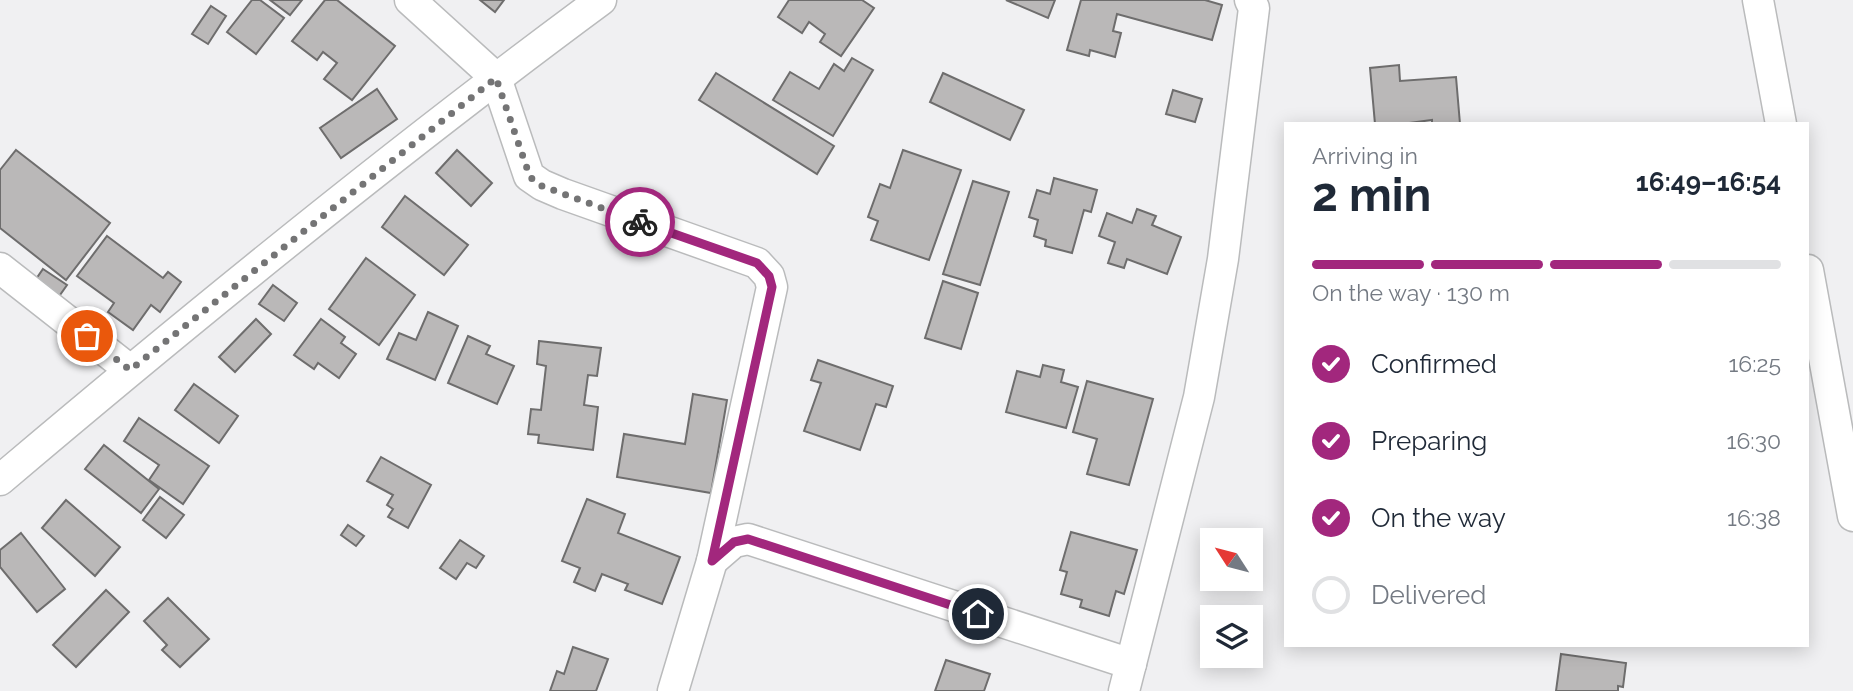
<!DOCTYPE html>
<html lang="en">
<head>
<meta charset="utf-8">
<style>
	:root { --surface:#fff; --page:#f6f6f7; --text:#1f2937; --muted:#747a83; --line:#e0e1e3; --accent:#a2277d }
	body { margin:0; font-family:Raleway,sans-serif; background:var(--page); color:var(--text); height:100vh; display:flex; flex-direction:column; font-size:26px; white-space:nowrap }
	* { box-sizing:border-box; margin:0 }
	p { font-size:23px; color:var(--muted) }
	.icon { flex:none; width:38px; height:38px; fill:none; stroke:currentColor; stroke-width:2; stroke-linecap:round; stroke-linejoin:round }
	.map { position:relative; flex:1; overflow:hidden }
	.panel { position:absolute; left:1284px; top:122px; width:525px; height:525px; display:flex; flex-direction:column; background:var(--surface); border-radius:0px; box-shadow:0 4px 18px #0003 }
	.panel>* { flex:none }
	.needle { width:46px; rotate:306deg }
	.fabs { position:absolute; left:1200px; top:528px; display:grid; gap:14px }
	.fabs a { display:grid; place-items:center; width:63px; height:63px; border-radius:0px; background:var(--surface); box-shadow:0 4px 18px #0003; font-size:35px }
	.pin { position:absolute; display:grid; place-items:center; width:60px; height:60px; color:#fff; margin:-30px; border:4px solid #fff; border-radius:50%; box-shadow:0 2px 7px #0007 }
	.courier { position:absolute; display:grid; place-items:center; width:70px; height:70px; margin:-35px; border:5px solid #a2277d; border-radius:50%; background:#fff; color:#222; box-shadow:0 2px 9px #0007 }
	.headline em { font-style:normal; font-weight:700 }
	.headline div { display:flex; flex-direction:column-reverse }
	.headline { display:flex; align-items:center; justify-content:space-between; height:119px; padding:0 28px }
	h1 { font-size:46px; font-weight:700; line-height:52px }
	.bar { display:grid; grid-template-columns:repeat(4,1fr); gap:10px 7px; align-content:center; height:84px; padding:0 28px }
	.bar i { height:9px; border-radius:5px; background:var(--line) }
	.bar .selected { background:var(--accent) }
	.bar p { grid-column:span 4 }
	ol { padding:0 28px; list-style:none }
	li { display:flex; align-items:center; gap:21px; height:77px }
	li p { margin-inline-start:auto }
	li .icon { padding:7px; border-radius:50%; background:var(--accent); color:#fff; stroke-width:4 }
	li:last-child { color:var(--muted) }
	li i { width:38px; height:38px; border:4px solid var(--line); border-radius:50% }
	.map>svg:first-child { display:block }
</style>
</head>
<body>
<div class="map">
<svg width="1853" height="691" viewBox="0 0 1853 691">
	<rect width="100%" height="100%" fill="#f0f0f2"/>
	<!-- building -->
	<g fill="#bab8b8" stroke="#6e6d6d" stroke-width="2">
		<polygon points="252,0 260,0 284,18 256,54 227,32"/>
		<polygon points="270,0 302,0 290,15"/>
		<polygon points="325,0 337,0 395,46 352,100 324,79 337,63 323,52 317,60 292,41"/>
		<polygon points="480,0 504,0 495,12"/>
		<polygon points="789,0 862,0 874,8 841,56 820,42 825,34 809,22 802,33 778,17"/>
		<polygon points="1006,0 1055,0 1048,18"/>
		<polygon points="1081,0 1205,0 1222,5 1212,40 1117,14 1113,31 1121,33 1115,57 1090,50 1089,56 1067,50"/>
		<polygon points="211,6 226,16 208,44 192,34"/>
		<polygon points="852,58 873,70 833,136 773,100 790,72 819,89 834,64 844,71"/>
		<polygon points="1399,65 1400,81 1456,77 1460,124 1432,124 1432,120 1402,124 1375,124 1370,68"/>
		<polygon points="716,73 834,146 817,174 699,100"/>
		<polygon points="943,73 1024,110 1010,140 930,102"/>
		<polygon points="377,89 397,119 341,158 320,128"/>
		<polygon points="1173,90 1202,99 1195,122 1166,114"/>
		<polygon points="16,150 110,223 66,280 0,228 0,170"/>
		<polygon points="457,150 492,183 471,206 436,173"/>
		<polygon points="903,150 961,170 929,260 871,240 878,221 868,217 880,184 890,188"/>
		<polygon points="1054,178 1097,190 1091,212 1084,210 1072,253 1045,246 1046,240 1034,236 1038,220 1029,217 1037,190 1050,194"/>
		<polygon points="973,181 1009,192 980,285 943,274"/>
		<polygon points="405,196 468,245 444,275 382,227"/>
		<polygon points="1137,209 1156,216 1152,225 1181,237 1167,274 1127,259 1124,268 1108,263 1115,242 1099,236 1107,213 1132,223"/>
		<polygon points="107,236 163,278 168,272 181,282 160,312 151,305 133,330 108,312 114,303 77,276"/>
		<polygon points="366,258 415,295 379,345 329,309"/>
		<polygon points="43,269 67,285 48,312 25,295"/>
		<polygon points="943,281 978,293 961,349 925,338"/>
		<polygon points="273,285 297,303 284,321 259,304"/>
		<polygon points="428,312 458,326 435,380 387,359 399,333 416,340"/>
		<polygon points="256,319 271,334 235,372 219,357"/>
		<polygon points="321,319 345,337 341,343 356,354 339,378 318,363 314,369 294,355"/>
		<polygon points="468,336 490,346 486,354 514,366 497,404 448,383"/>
		<polygon points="539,341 601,348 597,376 588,375 584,405 598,407 593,450 538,443 539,435 528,434 531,409 541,410 546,366 537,364"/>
		<polygon points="818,360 893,386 886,407 876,404 860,450 804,431 821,383 811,380"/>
		<polygon points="1043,365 1064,370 1061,382 1078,387 1066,428 1006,412 1017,371 1040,377"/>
		<polygon points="1087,381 1153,399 1129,485 1087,474 1097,439 1073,432"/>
		<polygon points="194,384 238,416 219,443 175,410"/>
		<polygon points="693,394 727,400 711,493 617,477 624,434 685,444"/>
		<polygon points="139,418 209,466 183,504 149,480 159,465 124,441"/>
		<polygon points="104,445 159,489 141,513 85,469"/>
		<polygon points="381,457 431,485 408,528 388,517 393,509 387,505 393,495 367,481"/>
		<polygon points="160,497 184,515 166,538 143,520"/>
		<polygon points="587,499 625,514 618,533 680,557 662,604 625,590 628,584 602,574 595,591 574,582 580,568 562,561"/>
		<polygon points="66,500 120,547 95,576 42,528"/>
		<polygon points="348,525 364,536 356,546 341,535"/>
		<polygon points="1071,532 1137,550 1124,594 1116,591 1109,616 1080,607 1082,600 1061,594 1067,572 1060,570"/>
		<polygon points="21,533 65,589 37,612 0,567 0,550"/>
		<polygon points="460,540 484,556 476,568 467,563 456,579 440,568"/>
		<polygon points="106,590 129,612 76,667 53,645"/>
		<polygon points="168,598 209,639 180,667 162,650 167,645 144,621"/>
		<polygon points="573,647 608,659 596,691 550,691 557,671 564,674"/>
		<polygon points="1561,654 1626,663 1623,687 1618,686 1618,691 1556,691"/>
		<polygon points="946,660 990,674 984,691 935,691"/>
	</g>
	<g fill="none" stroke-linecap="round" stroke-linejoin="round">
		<defs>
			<g id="minor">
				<polyline points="410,0 496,78 529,176 542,185 563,194 757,263 769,276 772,287 712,561 673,691"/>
				<polyline points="1758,0 1781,124"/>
				<polyline points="0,268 130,370"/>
				<polyline points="1808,270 1853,516"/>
				<path d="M0 480C196 314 395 152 601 0"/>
				<polyline points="712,561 734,542 748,539 1131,664"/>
				<polyline points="1124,691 1199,397 1223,259 1254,8 1250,0"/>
			</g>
		</defs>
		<!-- minor casing -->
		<use href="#minor" stroke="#babbbc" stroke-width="33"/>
		<!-- minor -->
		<use href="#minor" stroke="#fff" stroke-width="30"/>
	</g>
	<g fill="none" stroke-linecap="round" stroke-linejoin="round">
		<!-- done -->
		<polyline stroke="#747475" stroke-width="7" stroke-dasharray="0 12.6" points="87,336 130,370 496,78 530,177 542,186 640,222"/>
		<!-- route -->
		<polyline stroke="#a2277d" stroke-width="9" points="640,222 757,263 769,276 772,287 712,561 734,542 748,539 978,614"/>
	</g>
</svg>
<div class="fabs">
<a><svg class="needle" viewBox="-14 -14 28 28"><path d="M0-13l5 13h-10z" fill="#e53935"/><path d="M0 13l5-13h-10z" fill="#747a83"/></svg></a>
<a><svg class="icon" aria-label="layers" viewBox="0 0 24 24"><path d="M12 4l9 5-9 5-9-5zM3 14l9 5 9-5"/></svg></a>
</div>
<div class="pin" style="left:87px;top:336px;background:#ea580c"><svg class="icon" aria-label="bag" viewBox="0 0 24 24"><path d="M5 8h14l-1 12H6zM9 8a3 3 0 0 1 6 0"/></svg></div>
<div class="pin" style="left:978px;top:614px;background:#1f2937"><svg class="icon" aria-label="home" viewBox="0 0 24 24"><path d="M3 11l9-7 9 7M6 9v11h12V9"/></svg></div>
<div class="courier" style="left:640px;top:222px"><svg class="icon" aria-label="bike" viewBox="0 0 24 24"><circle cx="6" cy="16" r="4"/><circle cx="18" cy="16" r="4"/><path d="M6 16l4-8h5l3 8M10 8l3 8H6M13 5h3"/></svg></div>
<section class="panel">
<div class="headline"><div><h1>2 min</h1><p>Arriving in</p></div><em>16:49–16:54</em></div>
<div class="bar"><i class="selected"></i><i class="selected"></i><i class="selected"></i><i></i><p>On the way · 130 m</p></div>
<ol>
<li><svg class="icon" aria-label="check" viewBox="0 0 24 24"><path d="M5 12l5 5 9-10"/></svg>Confirmed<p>16:25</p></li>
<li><svg class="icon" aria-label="check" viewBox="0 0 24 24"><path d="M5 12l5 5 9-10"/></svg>Preparing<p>16:30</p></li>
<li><svg class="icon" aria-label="check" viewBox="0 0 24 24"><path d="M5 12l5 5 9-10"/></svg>On the way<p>16:38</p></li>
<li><i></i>Delivered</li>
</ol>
</section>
</div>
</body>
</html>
